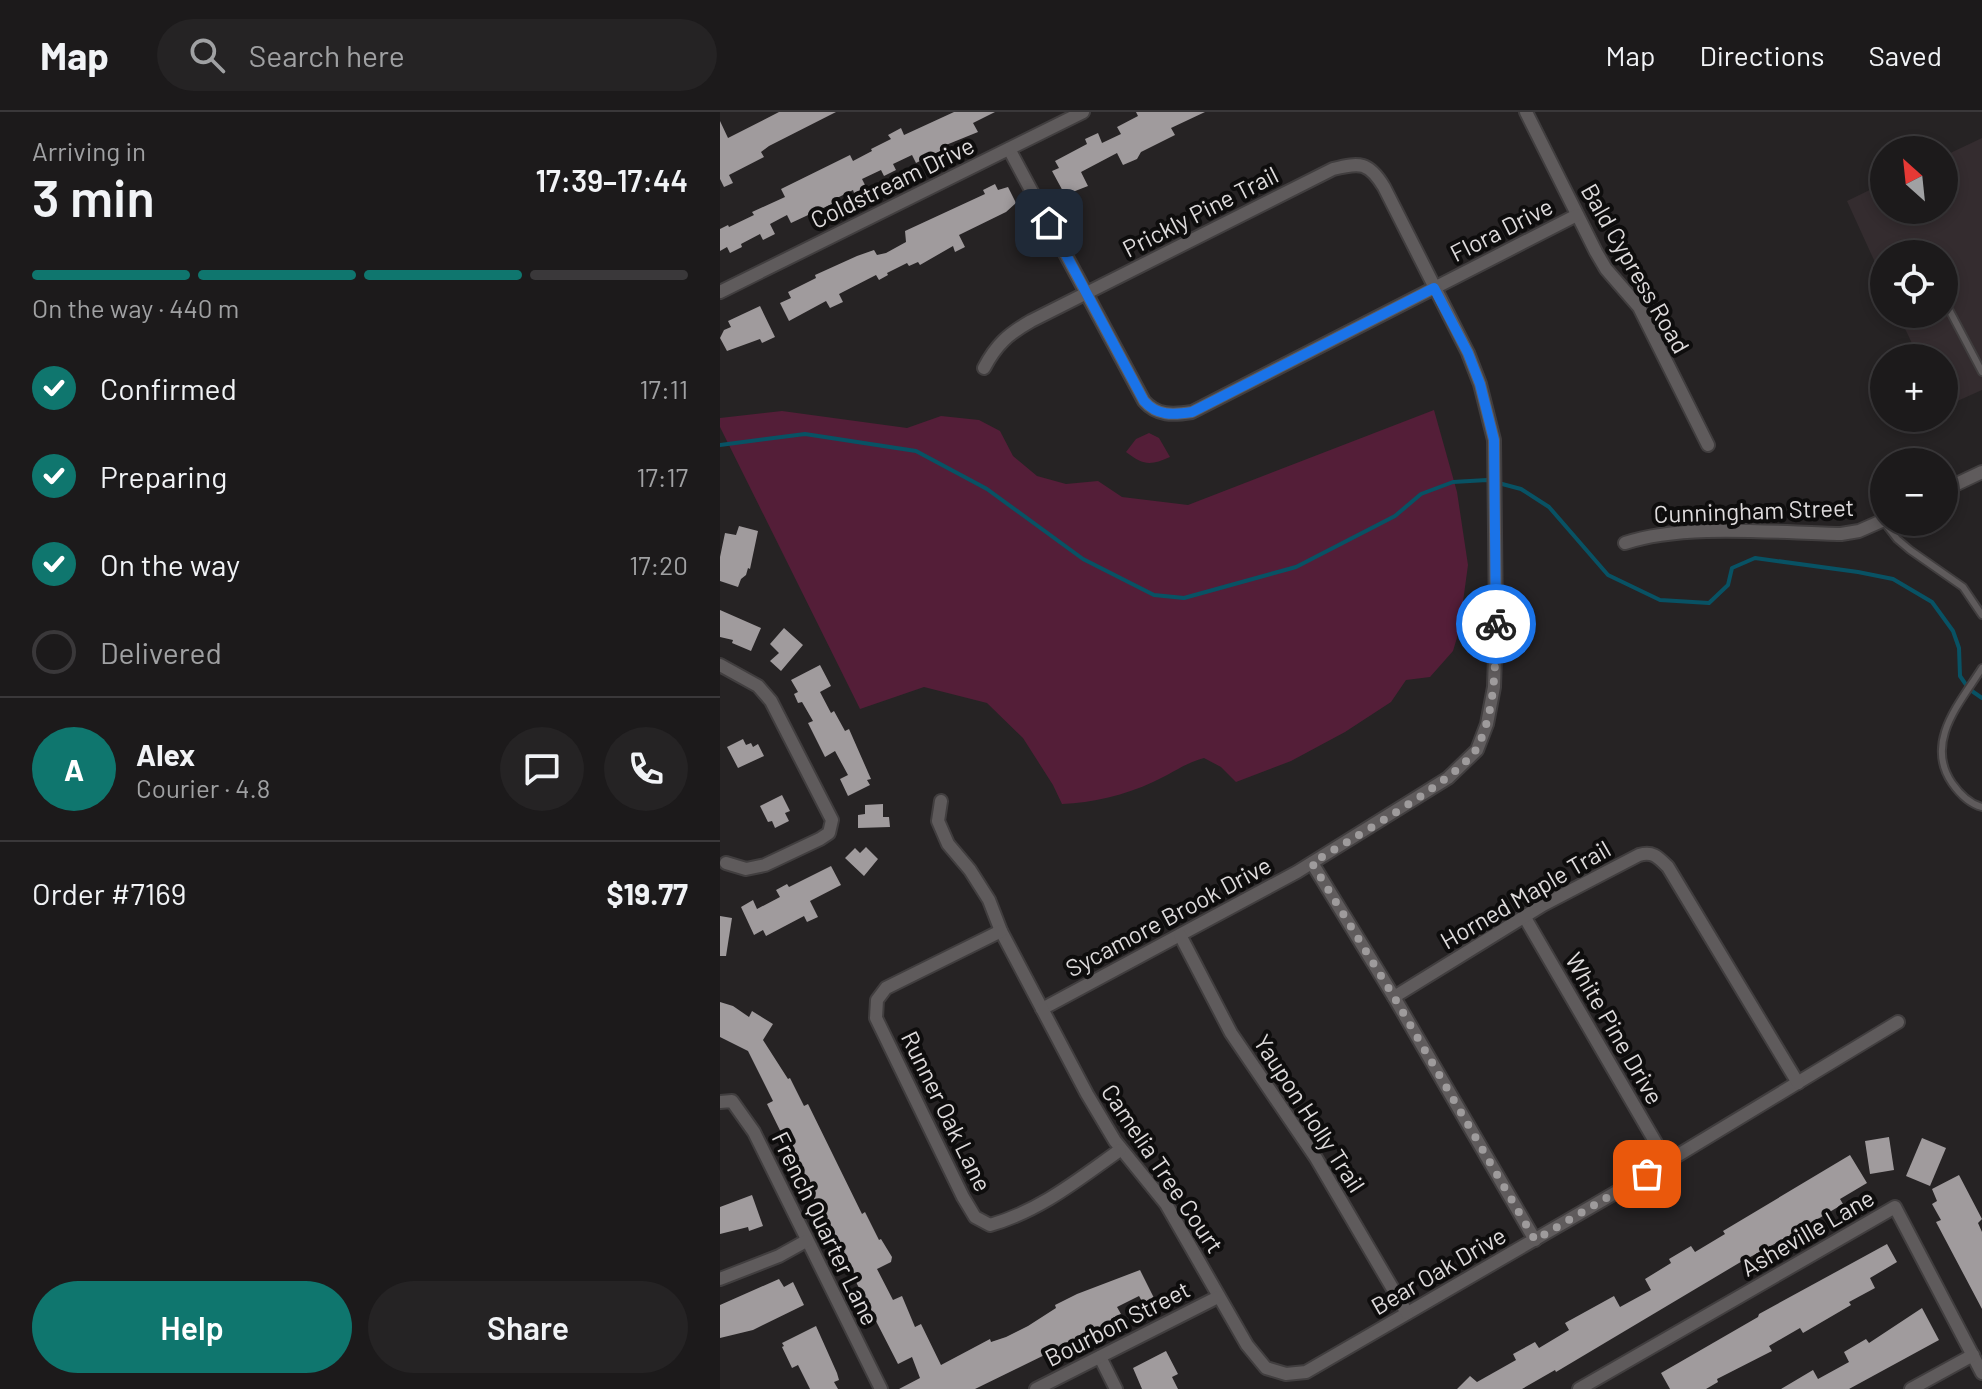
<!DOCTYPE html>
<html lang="en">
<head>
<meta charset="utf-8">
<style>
	:root { --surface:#1c1a1b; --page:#252324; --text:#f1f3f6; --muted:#a0a1a3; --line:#3a383a; --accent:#0f766e }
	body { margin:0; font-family:Barlow,sans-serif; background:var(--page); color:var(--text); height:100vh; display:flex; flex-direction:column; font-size:30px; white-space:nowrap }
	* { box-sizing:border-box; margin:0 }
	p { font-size:26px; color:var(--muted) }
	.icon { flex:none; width:44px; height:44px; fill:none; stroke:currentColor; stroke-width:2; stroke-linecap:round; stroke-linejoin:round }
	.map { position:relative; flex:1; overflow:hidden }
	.panel { display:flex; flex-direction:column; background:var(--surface); width:720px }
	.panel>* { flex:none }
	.needle { width:52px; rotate:333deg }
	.controls { position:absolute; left:1150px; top:24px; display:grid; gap:16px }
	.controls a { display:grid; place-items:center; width:88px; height:88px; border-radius:50%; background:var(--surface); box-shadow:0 4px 12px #0003,0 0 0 2px var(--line); font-size:40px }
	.pin { position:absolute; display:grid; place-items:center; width:68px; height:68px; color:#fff; margin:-34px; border-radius:16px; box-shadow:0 4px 12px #0006 }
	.courier { position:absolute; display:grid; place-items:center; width:80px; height:80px; margin:-40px; border:6px solid #1a73e8; border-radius:50%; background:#fff; color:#222; box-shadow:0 2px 10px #0007 }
	.overview em { font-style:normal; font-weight:600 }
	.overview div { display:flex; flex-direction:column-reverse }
	.overview { display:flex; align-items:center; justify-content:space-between; height:136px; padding:0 32px }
	h1 { font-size:52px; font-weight:600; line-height:60px }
	.bar { display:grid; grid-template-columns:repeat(4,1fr); gap:12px 8px; align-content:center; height:96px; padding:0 32px }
	.bar i { height:10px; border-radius:6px; background:var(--line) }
	.bar .current { background:var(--accent) }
	.bar p { grid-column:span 4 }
	.line { display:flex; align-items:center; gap:20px; padding:0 32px; border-top:2px solid var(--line) }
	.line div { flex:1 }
	.round { display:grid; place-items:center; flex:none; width:84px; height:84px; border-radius:42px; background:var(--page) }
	ol { padding:0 32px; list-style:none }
	li { display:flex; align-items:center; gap:24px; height:88px }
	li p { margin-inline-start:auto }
	li .icon { padding:8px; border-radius:50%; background:var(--accent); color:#fff; stroke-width:4 }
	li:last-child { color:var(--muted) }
	li i { width:44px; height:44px; border:4px solid var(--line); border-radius:50% }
	.primary-button { display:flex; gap:16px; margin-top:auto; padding:16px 32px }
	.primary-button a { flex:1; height:92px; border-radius:48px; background:var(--accent); color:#fff; font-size:32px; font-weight:600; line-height:92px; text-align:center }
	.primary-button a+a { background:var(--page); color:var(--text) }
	header { display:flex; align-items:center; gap:48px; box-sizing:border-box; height:112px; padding:0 40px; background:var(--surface); border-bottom:2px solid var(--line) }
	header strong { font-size:38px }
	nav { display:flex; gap:44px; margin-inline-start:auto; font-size:28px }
	.search { width:560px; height:72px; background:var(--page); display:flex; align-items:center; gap:20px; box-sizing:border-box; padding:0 28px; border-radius:44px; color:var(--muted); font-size:30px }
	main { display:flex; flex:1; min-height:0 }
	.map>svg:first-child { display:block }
</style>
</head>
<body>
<header>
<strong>Map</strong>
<div class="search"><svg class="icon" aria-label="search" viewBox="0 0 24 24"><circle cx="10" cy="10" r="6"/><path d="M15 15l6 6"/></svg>Search here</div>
<nav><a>Map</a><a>Directions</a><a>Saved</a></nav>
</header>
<main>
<section class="panel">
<div class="overview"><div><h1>3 min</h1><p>Arriving in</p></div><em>17:39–17:44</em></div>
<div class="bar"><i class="current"></i><i class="current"></i><i class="current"></i><i></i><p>On the way · 440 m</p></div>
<ol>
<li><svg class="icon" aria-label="check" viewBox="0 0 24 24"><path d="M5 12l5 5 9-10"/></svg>Confirmed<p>17:11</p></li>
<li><svg class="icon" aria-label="check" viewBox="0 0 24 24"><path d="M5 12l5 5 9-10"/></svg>Preparing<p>17:17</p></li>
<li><svg class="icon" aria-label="check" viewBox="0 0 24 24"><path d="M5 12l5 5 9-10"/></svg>On the way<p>17:20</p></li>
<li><i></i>Delivered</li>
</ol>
<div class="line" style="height:144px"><b class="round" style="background:var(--accent);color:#fff">A</b><div><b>Alex</b><p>Courier · 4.8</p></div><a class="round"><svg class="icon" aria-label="chat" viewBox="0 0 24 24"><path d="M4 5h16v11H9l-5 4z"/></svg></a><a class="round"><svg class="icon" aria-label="phone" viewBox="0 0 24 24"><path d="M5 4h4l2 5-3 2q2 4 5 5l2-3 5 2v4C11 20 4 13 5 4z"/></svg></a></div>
<div class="line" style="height:104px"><div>Order #7169</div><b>$19.77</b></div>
<div class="primary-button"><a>Help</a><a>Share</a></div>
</section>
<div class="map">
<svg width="1262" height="1277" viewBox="0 0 1262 1277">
	<rect width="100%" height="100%" fill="#262324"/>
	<!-- built -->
	<polygon fill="#342c2f" points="1262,26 1262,278 1224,295 1224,246 1199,246 1178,202 1224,202 1224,142 1164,142 1164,170 1127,89 1164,71 1164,98 1224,98 1224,44"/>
	<!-- green -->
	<g fill="#541e38">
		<path d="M714 298 737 380 748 453 739 519 733 539 710 565 686 568 671 590 625 620 571 649 516 670 501 655 484 646C465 651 451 662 433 670 405 683 372 691 342 692L333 673 303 626 267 591 204 575 140 597 0 315V306L62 299 187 316 221 304 259 308 280 319 293 344 317 364 346 372 378 369 402 385 468 393Z"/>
		<path d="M429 321 439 326 450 345C430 354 423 353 406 340L416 327Z"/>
	</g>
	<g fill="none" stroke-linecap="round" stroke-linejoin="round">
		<!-- stream -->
		<polyline stroke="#085264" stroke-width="4" points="0,333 85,322 196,339 267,377 363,447 434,483 464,486 576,455 675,404 701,382 733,370 767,368 801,377 829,395 888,463 940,488 989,491 1008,473 1012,456 1035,446 1138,460 1173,467 1212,490 1233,519 1239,536 1240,564 1249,577 1262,586"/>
	</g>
	<!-- building -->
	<g fill="#a09b9d">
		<polygon points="59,0 116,0 49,34 41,40 44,45 9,63 13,71 4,75 0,67 0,9 8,26"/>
		<polygon points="234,0 275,0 253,11 258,20 221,35 222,38 196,51 192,43 173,52 176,58 164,64 161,58 142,67 146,75 134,81 133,78 115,87 116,90 71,111 67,103 50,112 55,122 43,128 40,122 21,132 22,135 10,141 7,135 0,139 0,117 8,113 9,115 34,103 32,100 65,85 61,77 130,43 133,49 152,39 151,37 171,27 168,23 181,16 184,23"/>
		<polygon points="416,0 485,0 451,16 455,23 421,40 417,47 403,53 397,41 361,60 368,74 345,83 332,59 339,56 335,49 367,32 365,27 378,21 382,31 401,22 397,15 418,4"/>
		<polygon points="275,72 278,78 288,75 296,91 286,100 239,123 245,135 235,140 233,134 200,153 198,150 189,154 187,151 167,161 168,163 159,168 156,163 119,182 123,190 110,196 106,189 69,209 60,191 71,186 68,180 96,166 95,163 137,144 154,138 157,143 166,141 186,130 185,119 265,82 263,78"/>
		<polygon points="40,194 55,225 42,231 40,227 7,239 0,226 4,218 11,215 8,209"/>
		<polygon points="19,414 38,419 30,457 28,456 26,463 21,467 18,475 0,469 0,445 5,421 16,423"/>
		<polygon points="0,498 41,516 31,539 12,531 13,528 0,525"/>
		<polygon points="64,516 83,533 61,559 50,549 59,541 50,532"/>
		<polygon points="100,553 111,574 100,580 111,601 114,599 125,619 129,617 151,667 147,668 150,673 128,684 120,667 128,663 115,639 105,645 88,611 93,609 82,590 78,591 74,582 78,580 71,568"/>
		<polygon points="23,627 26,633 31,631 33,635 38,632 44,644 18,656 7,635"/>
		<polygon points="62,683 70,699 65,701 69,709 55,716 52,709 48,710 40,694"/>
		<polygon points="163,692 163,705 169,705 170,715 138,716 138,703 145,702 145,693"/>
		<polygon points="146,735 158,747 144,764 125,746 135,736 140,741"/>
		<polygon points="111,754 121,773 90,789 98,805 87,810 84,804 46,824 43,818 34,823 21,795 33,788 37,797 60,785 56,778 67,772 69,775"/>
		<polygon points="0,804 12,806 6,844 0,844"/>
		<polygon points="0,890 13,894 29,905 32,899 53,912 43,928 68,967 70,966 84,994 88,992 142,1102 145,1100 159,1128 161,1127 172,1145 171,1150 157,1157 173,1188 182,1184 195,1215 201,1212 221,1253 270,1227 271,1230 286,1225 308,1214 336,1196 335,1193 357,1182 420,1158 435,1188 424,1193 419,1184 397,1195 401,1202 391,1207 392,1210 255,1277 179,1277 200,1266 192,1245 178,1252 137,1172 132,1155 118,1129 115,1130 47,992 53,989 28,939 0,925"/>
		<polygon points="1169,1025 1174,1058 1150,1062 1145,1029"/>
		<polygon points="1202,1026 1226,1036 1210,1074 1186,1064"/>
		<polygon points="1130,1043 1147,1071 1120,1087 1123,1092 1071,1123 1019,1151 836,1260 835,1258 802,1277 737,1277 750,1264 757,1270 796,1248 793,1242 815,1230 819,1236 849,1218 845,1211 894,1184 900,1195 931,1178 925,1167 951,1151 949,1147 971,1134 975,1140 1005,1122 1003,1119"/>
		<polygon points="1239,1063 1262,1107 1258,1111 1262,1120 1262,1197 1216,1110 1221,1108 1212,1092 1217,1089 1212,1077"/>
		<polygon points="32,1083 43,1114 29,1119 28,1115 0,1122 0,1095"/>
		<polygon points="1167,1132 1177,1150 1150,1166 1155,1176 1129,1190 1131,1193 1083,1221 1080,1216 1049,1234 1052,1239 997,1267 998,1270 986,1277 950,1277 941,1261 1038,1205 1039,1202"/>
		<polygon points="59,1167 64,1175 73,1170 84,1193 33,1218 0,1226 0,1193"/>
		<polygon points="1202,1196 1219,1228 1129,1277 1061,1277 1093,1258 1098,1267 1129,1250 1124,1240 1146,1227 1149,1231"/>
		<polygon points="96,1214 117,1261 119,1268 114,1270 118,1277 90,1277 78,1253 72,1256 62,1235 64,1234 62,1231"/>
		<polygon points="446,1239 458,1262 452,1265 458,1277 422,1277 413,1256"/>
	</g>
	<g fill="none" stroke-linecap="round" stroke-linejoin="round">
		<defs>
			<g id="service">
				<polyline points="1200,140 1201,142"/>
				<polyline points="1224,188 1262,260"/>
				<polyline points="1164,410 1177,427 1190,438 1243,475 1262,503"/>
				<path d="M1262 556C1240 591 1204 630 1232 671 1239 681 1250 692 1262 695"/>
			</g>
			<g id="minor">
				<polyline points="806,0 876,140 886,157 919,195 988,333"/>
				<path d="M289 37 424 289C437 304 453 303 472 300L857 103"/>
				<polyline points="0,180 363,0"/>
				<path d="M264 256C276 233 288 222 311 209L613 57C640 50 649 50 664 75L748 241 760 272 774 328 776 512 774 575 767 612 757 638 728 666 577 760 322 897"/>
				<polyline points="1224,378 1262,360"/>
				<path d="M905 431C964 411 1058 421 1121 422L1139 419 1164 408"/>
				<polyline points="0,553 38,574 51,589 112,708 109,721 100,727 45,753 26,757 6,751"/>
				<polyline points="221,689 218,709 228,732 250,758 269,788 281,819 367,982 395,1029 446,1092 527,1233 546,1256 566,1262 586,1260 907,1074 1178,910"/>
				<polyline points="592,751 674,885 815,1128"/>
				<polyline points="804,804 947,1050"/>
				<path d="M281 819 166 876 157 888 156 906 243 1085 255 1105 270 1113C320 1099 359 1067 400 1038"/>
				<polyline points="460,823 511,921 596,1046 687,1201"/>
				<path d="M674 885 823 793 919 743C933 739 938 745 948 755L1078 971"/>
				<polyline points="0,990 12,989 34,1020 161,1277"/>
				<polyline points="0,1167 59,1144 86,1129"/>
				<polyline points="380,1245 396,1277"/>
				<polyline points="316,1277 498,1185"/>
				<polyline points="859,1277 1175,1095 1262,1261"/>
				<polyline points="1191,1277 1253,1243"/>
			</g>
		</defs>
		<!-- service casing -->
		<use href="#service" stroke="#413e3f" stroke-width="10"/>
		<!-- minor casing -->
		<use href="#minor" stroke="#413e3f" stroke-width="16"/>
		<!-- service -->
		<use href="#service" stroke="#5f5b5c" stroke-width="6"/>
		<!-- minor -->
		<use href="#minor" stroke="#5f5b5c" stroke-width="12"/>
	</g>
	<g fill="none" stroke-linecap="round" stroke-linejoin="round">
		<!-- done -->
		<path stroke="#9e9b9c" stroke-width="8" stroke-dasharray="0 14.4" d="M776 512C775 553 776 596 758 634 744 665 627 729 592 751L674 885 815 1128 927 1062"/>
		<!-- route -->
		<path stroke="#1a73e8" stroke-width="10" d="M329 111 424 289C437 304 453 303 472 300L714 176 748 241 760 272 774 328 776 512"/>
	</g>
	<g text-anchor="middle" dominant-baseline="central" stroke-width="8" stroke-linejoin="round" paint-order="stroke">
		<!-- street labels -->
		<g font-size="24" fill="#dedbdc" stroke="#0e0d0d">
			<text transform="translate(172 70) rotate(-26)">Coldstream Drive</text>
			<text transform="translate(480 99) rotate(-27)">Prickly Pine Trail</text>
			<text transform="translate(781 117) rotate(-27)">Flora Drive</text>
			<text transform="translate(916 156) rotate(60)">Bald Cypress Road</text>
			<text transform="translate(1034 398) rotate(-2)">Cunningham Street</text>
			<text transform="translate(805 782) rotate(-30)">Horned Maple Trail</text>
			<text transform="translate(448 804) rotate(-28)">Sycamore Brook Drive</text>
			<text transform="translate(895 916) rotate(60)">White Pine Drive</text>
			<text transform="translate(227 999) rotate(64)">Runner Oak Lane</text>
			<text transform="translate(590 1001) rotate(57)">Yaupon Holly Trail</text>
			<text transform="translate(443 1056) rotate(56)">Camelia Tree Court</text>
			<text transform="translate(106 1116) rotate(64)">French Quarter Lane</text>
			<text transform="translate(1087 1120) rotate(-30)">Asheville Lane</text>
			<text transform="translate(718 1158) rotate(-30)">Bear Oak Drive</text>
			<text transform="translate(397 1211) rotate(-27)">Bourbon Street</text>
		</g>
	</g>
</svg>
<div class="controls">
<a><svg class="needle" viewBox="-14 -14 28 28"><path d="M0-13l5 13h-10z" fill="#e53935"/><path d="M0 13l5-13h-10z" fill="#a0a1a3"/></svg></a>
<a><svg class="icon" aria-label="locate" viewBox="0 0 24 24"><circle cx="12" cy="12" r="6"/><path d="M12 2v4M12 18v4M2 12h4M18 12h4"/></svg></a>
<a>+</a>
<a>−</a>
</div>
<div class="pin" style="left:927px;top:1062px;background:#ea580c"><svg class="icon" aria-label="bag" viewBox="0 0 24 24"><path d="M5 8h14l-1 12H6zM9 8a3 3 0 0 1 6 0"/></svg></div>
<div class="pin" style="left:329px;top:111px;background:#1f2937"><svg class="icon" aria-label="home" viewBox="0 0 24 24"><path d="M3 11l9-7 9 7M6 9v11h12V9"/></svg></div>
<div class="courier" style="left:776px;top:512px"><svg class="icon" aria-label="bike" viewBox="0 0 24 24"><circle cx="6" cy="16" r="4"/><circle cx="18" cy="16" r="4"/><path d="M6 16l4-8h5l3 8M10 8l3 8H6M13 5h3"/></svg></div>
</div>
</main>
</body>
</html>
